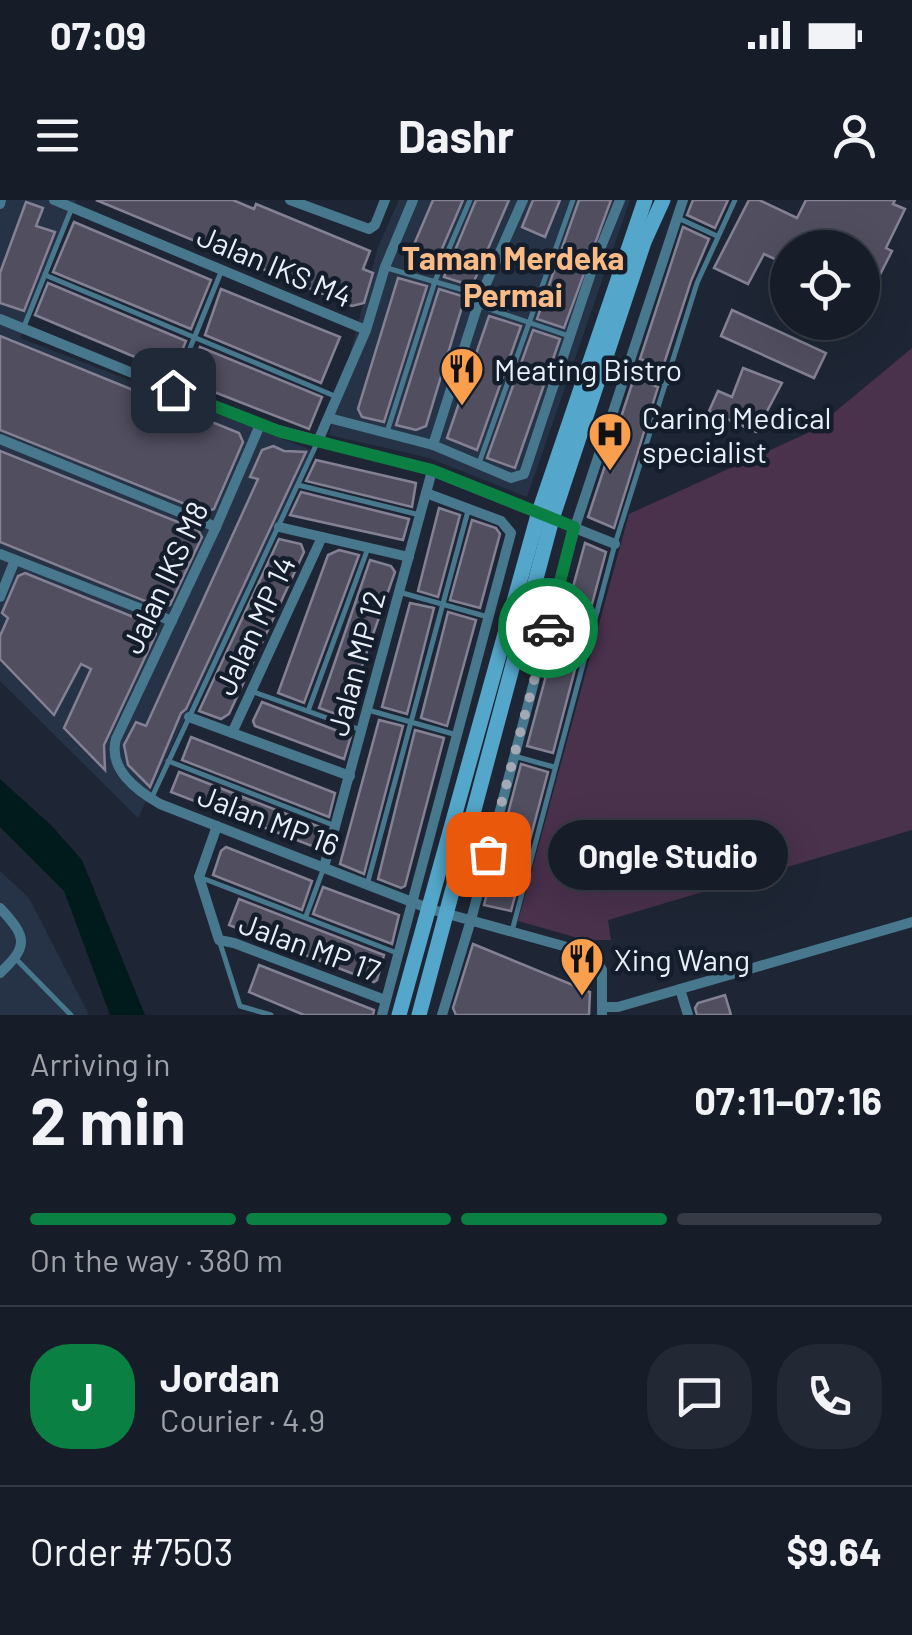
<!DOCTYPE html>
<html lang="en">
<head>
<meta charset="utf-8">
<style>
	:root { --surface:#161c28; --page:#232934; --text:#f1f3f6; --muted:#9ea1a8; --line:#353a45; --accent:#0b8043 }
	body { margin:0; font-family:Barlow,sans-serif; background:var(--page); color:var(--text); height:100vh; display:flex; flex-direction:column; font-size:38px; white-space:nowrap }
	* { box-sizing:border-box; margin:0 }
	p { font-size:32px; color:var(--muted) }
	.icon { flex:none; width:55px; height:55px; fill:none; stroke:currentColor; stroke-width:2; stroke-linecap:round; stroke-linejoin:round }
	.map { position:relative; height:815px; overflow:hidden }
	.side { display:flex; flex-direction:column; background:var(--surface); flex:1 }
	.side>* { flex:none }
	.tools { position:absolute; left:770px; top:30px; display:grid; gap:20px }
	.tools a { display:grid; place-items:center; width:110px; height:110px; border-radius:50%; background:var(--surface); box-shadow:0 10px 40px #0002,0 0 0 2px var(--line); font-size:50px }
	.pin { position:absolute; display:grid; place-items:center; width:85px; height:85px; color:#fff; margin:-42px; border-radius:20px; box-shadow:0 5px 15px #0006 }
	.courier { position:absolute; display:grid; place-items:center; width:100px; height:100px; margin:-50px; border:8px solid #0b8043; border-radius:50%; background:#fff; color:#222; box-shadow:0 2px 12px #0007 }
	.bubble { position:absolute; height:70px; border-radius:35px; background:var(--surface); box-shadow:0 10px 40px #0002,0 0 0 2px var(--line); font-size:32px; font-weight:700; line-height:70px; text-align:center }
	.overview em { font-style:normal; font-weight:700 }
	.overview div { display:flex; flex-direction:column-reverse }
	.overview { display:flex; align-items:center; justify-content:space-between; height:170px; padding:0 30px }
	h1 { font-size:65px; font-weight:700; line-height:75px }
	.bar { display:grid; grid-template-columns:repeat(4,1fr); gap:15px 10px; align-content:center; height:120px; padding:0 30px }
	.bar i { height:12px; border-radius:8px; background:var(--line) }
	.bar .on { background:var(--accent) }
	.bar p { grid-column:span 4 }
	.line { display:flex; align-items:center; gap:25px; padding:0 30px; border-top:2px solid var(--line) }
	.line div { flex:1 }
	.round { display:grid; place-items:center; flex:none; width:105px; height:105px; border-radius:40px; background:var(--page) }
	.status { display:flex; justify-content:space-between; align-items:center; height:70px; padding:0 50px; background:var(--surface); direction:ltr }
	.status svg { height:28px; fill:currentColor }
	header { display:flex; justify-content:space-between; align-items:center; height:130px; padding:0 30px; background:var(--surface); font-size:45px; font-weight:700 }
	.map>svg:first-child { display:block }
</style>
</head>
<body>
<div class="status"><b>07:09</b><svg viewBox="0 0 49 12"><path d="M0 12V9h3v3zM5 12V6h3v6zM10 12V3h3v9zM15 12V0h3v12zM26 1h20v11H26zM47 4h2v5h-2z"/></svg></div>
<header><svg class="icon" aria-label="menu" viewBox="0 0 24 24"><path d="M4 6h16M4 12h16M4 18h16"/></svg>Dashr<svg class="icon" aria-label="person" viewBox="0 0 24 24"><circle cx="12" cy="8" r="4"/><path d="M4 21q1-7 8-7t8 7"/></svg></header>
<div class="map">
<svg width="912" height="815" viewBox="0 0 912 815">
	<rect width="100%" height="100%" fill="#1e2635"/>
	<!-- built -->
	<g fill="#263245">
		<polygon points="0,0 76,0 20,138 311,250 138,618 0,481"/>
		<polygon points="399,0 630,0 527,297 429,258 329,235 378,47"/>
		<polygon points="0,671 29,698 89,815 0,815"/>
	</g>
	<!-- green -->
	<polygon fill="#4a314c" points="912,148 912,630 608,720 611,740 585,740 518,721 629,314 812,231"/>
	<!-- water -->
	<polygon fill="#011a1b" points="0,579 52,626 82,660 145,815 110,815 64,691 0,627"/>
	<!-- building -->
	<g fill="#514e60" stroke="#848195" stroke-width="2.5">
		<polygon points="96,0 233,0 254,9 256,4 370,51 363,69 373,73 364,103 352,106"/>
		<polygon points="433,0 463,0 432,72 407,61"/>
		<polygon points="476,0 509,0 472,86 444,77"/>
		<polygon points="533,0 560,0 545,37 522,27"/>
		<polygon points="579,0 611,0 564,128 537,119"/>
		<polygon points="693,0 728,0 715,28 687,15"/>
		<polygon points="749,0 759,0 797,18 806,0 895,0 893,4 905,9 886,48 892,51 862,110 862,48 788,48 788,65 764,54 748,84 714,68"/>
		<polygon points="26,2 43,8 36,26 55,32 24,111 0,103 0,73"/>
		<polygon points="74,22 211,80 191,129 53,72"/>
		<polygon points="683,27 709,39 691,81 663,167 640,159"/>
		<polygon points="398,78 427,86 384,222 362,217 358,209"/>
		<polygon points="48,83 186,141 173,173 35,115"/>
		<polygon points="221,89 340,137 321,183 205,135"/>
		<polygon points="439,89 465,97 426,226 416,230 396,225"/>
		<polygon points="732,110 826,153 814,178 721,136"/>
		<polygon points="489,116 521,126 477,250 447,238"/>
		<polygon points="533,130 560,139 515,268 487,258"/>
		<polygon points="0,136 239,233 243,242 214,309 205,312 0,230"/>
		<polygon points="200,147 322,197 309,229 186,181"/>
		<polygon points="743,168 782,183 756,232 709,211 718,191 732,197"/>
		<polygon points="634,178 658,187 614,328 588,317"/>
		<polygon points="273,246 284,251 306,252 186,509 181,513 150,587 128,565 124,545 136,522 146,526 258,279 250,277 262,250"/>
		<polygon points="0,251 198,330 202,337 170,405 162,408 0,342"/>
		<polygon points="316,260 416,283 412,307 306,281"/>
		<polygon points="301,292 409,319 403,340 290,315"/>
		<polygon points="439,308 460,315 438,397 418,391"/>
		<polygon points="472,320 496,328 500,334 480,408 450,400"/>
		<polygon points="279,339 301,344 304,352 229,514 221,519 199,511"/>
		<polygon points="585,343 606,352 592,404 570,398"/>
		<polygon points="339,350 359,355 304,503 278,493 328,355"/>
		<polygon points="370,360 391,366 395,372 344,517 319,508"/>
		<polygon points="25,373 153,425 156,434 104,545 105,570 64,528 91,469 81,464 54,515 0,459 0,436 8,418 2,413 18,376"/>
		<polygon points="410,403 434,408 407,514 382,507"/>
		<polygon points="564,409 589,416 553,553 527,546"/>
		<polygon points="448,412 476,420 447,526 421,518"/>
		<polygon points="262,502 351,536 344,559 255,526 253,521"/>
		<polygon points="379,520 403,526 364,674 340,664"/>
		<polygon points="415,530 444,538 405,686 401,688 378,679"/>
		<polygon points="191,537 335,593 329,617 182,560"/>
		<polygon points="521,564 548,572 511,711 484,705"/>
		<polygon points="179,572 325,629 320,649 171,592"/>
		<polygon points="226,647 312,681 302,710 213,675 221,651"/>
		<polygon points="323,687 399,715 392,744 313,714"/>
		<polygon points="239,699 384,755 377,780 374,782 229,725"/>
		<polygon points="473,744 590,792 589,815 456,815 453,808"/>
		<polygon points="259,765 374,810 373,815 304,815 249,792"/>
		<polygon points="725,795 731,815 697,815 695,808 698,803"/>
	</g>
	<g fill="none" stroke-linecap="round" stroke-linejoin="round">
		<!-- lane -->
		<g stroke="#47788e" stroke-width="5">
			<polyline points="678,18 717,36"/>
			<polyline points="387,68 481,95"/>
			<polyline points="45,75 337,197"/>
			<polyline points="480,106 569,136"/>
			<polyline points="23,129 71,10"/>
			<polyline points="173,190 221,72"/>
			<polyline points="387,232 435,81 470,0"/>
			<polyline points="479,263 573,0"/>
			<polyline points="298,285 420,315"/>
			<polyline points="399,392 488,417"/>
			<polyline points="557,401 597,412"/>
			<polyline points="254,492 361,530"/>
			<polyline points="368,510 457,535"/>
			<polyline points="308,511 368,348"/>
			<polyline points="514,556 554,567"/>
			<polyline points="168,561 333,625"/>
			<polyline points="152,597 318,241"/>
			<polyline points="202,678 397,753"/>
			<polyline points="367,685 468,311"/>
			<polyline points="306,716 323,670"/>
			<polyline points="512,731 615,344 697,83 735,0"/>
			<polyline points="220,743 240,806 271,815"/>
			<polyline points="15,758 71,815"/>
		</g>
		<!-- street -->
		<g stroke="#47788e" stroke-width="10">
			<polyline points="54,0 366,130"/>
			<polyline points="290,0 369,29 375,25 385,0"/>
			<polyline points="0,4 1,0"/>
			<polyline points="0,119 260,225 432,271 615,344"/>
			<polyline points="605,157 666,181"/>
			<polyline points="329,218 433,245 511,278 524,274 594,64 620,0"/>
			<path d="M260 225 216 327 116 539C108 569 136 590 160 604L430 709 592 754 602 770V815"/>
			<polyline points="0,239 216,327"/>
			<polyline points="318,241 366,130 385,67 413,0"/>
			<polyline points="433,245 481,95 523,0"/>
			<polyline points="279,327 409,357"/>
			<polyline points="0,354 172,421"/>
			<polyline points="0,397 15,360"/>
			<polyline points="189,517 350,576"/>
			<polyline points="232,533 322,337"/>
			<polyline points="217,626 199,677 219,740 234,743 385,800"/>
			<polyline points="324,667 432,271"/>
			<path d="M0 708C27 737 29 746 0 773"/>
			<polyline points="680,789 688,815"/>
			<polyline points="602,807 618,807 912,722"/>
			<polyline points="382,815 511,333 501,321 426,293"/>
			<polyline points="442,815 471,720 575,327 683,0"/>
		</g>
		<!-- secondary -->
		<g stroke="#54a7ca" stroke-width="15">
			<polyline points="399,815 538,315 645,0"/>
			<polyline points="419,815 552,319 644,42 663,0"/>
		</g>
	</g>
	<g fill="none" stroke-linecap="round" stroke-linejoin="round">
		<!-- done -->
		<polyline stroke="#a3a9b5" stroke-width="10" stroke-dasharray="0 18" points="488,654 548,428"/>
		<!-- route -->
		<polyline stroke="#0b8043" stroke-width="12" points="173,190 281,232 432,270 574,327 548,428"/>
	</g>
	<!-- icons -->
	<defs>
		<symbol id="restaurant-pin" viewBox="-11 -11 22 30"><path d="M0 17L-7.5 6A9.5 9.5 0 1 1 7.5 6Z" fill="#fa9f4e" stroke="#141d2b"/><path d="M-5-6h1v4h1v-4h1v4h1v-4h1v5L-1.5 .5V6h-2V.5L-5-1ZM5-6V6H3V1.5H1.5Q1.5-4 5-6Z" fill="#111"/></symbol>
		<symbol id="hospital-pin" viewBox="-11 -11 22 30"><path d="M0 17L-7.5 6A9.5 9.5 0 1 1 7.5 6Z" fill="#fa9f4e" stroke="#141d2b"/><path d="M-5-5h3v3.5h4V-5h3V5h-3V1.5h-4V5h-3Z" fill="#111"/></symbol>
	</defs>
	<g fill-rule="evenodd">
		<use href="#restaurant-pin" x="437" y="144" width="50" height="68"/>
		<use href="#hospital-pin" x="585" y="209" width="50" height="68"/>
		<use href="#restaurant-pin" x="557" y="734" width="50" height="68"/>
	</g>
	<g text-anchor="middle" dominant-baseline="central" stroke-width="9" stroke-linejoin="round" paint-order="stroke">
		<!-- street labels -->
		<g font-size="30" fill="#eaf0fa" stroke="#141d2b">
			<text transform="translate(275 65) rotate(23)">Jalan IKS M4</text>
			<text transform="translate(164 377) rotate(-65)">Jalan IKS M8</text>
			<text transform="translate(254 425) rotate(-65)">Jalan MP 14</text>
			<text transform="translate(355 463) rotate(-75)">Jalan MP 12</text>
			<text transform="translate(269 619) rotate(21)">Jalan MP 16</text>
			<text transform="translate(310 746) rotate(20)">Jalan MP 17</text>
		</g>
		<!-- poi labels -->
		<g font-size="30" fill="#eaf0fa" stroke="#141d2b" text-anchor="start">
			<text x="494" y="169">Meating Bistro</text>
			<text x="642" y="217">Caring Medical<tspan x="642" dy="34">specialist</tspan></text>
			<text x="614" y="759">Xing Wang</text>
		</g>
		<!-- neighbourhood labels -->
		<g font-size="32" font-weight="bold" fill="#fbbb87" stroke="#141d2b">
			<text x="513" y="57">Taman Merdeka<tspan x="513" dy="37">Permai</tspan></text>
		</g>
	</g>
</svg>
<div class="tools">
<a><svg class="icon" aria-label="locate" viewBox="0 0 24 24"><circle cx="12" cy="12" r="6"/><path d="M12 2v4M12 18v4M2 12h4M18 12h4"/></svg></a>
</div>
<div class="pin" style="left:488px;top:654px;background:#ea580c"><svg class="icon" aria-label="bag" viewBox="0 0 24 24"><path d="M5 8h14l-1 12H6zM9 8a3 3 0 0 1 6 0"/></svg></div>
<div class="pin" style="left:173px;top:190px;background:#1f2937"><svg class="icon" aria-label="home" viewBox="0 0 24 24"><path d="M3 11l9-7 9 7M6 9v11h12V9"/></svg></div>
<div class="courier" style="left:548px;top:428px"><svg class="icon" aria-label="car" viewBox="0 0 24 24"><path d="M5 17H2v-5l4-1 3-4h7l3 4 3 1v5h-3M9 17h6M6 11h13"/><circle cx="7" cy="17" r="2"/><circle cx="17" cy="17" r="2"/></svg></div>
<div class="bubble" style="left:548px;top:620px;width:240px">Ongle Studio</div>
</div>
<section class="side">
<div class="overview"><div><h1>2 min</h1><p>Arriving in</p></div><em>07:11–07:16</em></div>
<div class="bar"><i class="on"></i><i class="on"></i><i class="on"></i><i></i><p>On the way · 380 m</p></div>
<div class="line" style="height:180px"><b class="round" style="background:var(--accent);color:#fff">J</b><div><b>Jordan</b><p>Courier · 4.9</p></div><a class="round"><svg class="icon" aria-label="chat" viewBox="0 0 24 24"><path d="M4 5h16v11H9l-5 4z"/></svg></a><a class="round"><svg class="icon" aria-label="phone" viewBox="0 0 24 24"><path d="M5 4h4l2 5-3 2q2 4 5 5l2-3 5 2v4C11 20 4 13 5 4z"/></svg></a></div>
<div class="line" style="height:130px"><div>Order #7503</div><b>$9.64</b></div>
</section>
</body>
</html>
